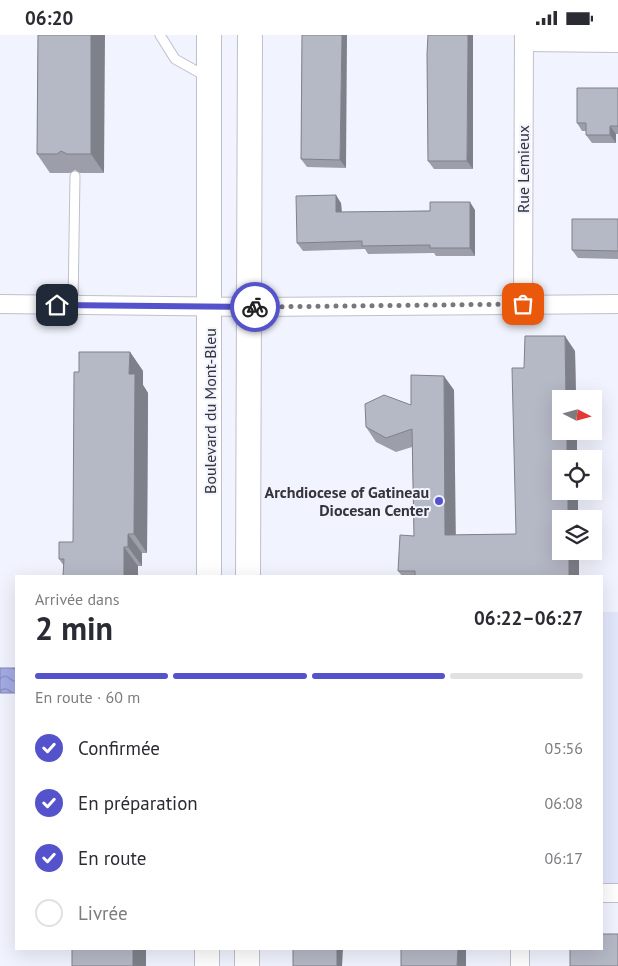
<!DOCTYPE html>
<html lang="fr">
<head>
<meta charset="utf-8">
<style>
	:root { --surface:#fff; --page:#f7f7f7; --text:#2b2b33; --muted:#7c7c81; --line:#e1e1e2; --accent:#5553cb }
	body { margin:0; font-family:"PT Sans",sans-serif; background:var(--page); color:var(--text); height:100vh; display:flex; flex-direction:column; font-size:19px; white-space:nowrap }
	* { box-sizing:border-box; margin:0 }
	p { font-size:16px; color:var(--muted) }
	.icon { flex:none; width:28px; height:28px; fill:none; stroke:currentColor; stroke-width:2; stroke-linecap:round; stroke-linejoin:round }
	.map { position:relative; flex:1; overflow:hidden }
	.sheet { position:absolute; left:15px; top:540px; width:588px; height:375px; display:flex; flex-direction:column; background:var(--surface); border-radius:0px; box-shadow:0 5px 20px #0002 }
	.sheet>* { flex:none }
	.needle { width:32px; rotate:96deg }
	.controls { position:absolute; left:552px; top:355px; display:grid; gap:10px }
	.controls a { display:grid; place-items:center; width:50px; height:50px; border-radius:0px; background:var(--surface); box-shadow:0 5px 20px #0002; font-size:25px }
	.pin { position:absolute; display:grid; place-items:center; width:42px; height:42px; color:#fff; margin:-21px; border-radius:10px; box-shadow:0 2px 8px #0006 }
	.courier { position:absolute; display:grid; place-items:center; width:50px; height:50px; margin:-25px; border:4px solid #5553cb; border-radius:50%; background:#fff; color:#222; box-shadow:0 1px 6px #0007 }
	.summary em { font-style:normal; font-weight:700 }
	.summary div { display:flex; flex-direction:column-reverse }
	.summary { display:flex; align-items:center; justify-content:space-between; height:85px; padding:0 20px }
	h1 { font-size:32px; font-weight:700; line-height:38px }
	.bar { display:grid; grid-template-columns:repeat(4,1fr); gap:8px 5px; align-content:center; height:60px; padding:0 20px }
	.bar i { height:6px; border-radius:4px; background:var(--line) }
	.bar .selected { background:var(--accent) }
	.bar p { grid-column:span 4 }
	ol { padding:0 20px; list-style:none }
	li { display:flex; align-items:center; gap:15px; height:55px }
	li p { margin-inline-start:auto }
	li .icon { padding:5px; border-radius:50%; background:var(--accent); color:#fff; stroke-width:4 }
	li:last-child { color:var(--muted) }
	li i { width:28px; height:28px; border:2px solid var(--line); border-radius:50% }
	.status { display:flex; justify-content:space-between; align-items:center; height:35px; padding:0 25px; background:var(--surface); direction:ltr }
	.status svg { height:14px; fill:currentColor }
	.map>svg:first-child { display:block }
</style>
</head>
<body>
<div class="status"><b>06:20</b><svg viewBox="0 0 49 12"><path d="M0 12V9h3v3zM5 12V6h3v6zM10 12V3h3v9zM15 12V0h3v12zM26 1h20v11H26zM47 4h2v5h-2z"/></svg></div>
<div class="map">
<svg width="618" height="931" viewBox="0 0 618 931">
	<defs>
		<pattern id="water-waves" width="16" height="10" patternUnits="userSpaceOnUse" patternTransform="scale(1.25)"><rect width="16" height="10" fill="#a3abe5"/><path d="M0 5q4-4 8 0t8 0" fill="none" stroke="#868cbb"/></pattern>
	</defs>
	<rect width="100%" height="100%" fill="#f1f3fe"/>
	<!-- built -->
	<rect fill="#e3e7fc" x="601" y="577" width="17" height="281"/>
	<!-- water -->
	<rect fill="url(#water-waves)" stroke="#8287b2" x="0" y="633" width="16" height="25"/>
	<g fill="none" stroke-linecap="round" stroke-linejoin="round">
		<defs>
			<g id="lane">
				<polyline points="160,0 175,24 207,42"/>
				<polyline points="73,270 75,141"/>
			</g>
			<g id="street">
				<polyline points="524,7 618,8"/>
				<polyline points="0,269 250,272 618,269"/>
				<polyline points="523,269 524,0"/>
				<polyline points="601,858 618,858"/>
				<polyline points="520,931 520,914"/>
			</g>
			<g id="secondary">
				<polyline points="209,0 209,541"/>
				<polyline points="248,541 250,0"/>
				<polyline points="207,931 207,914"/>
				<polyline points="247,931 247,914"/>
			</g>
		</defs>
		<!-- lane casing -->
		<use href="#lane" stroke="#bec0cd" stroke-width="11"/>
		<!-- street casing -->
		<use href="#street" stroke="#bec0cd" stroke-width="20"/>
		<!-- secondary casing -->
		<use href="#secondary" stroke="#bec0cd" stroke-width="26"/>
		<!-- lane -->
		<use href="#lane" stroke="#fff" stroke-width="9"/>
		<!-- street -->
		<use href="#street" stroke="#fff" stroke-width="18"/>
		<!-- secondary -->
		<use href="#secondary" stroke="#fff" stroke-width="24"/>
	</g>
	<!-- wall -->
	<g fill="#9c9ea9">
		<polygon points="38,0 104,138 80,138 75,135 70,138 50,138 37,119"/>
		<polygon points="302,0 346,133 307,132 301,124"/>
		<polygon points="427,19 473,134 434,134 428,126"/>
		<polygon points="618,53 618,99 616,99 616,108 592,108 586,100 586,96 582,96 577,88"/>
		<polygon points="341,168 342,177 475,175 475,221 436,221 434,218 368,219 365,214 303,216 297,208"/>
		<polygon points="618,184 618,224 578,223 572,215"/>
		<polygon points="575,316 576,364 561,364 561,396 577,396 577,424 561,456 578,456 578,484 561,516 579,516 579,541 402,541 398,536 414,501 412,412 396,417 376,407 366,392 411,370 454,355 455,500 516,499 524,333"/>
		<polygon points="130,317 143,336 143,350 148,358 147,518 142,518 142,531 138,531 138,541 63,541 64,531 59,524 73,507 79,337"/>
	</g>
	<!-- shaded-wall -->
	<g fill="#7f818a">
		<polygon points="91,0 105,0 104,138 91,119"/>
		<polygon points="342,0 347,0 346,133 340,125"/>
		<polygon points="468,0 473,0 473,134 467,126"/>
		<polygon points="610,91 616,99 616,108 610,100"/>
		<polygon points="336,160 341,168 342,185 336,177"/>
		<polygon points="470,167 475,175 475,221 470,213"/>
		<polygon points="565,301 575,316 576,364 566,364"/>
		<polygon points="130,317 143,336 143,350 148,358 147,518 134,499 129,339"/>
		<polygon points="444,341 454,355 456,514 445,500"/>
		<rect x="567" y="396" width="10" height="28"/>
		<rect x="568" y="456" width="10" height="28"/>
		<polygon points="128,499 142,518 142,531 128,512"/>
		<polygon points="124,512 138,531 138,541 124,541"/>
		<rect x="569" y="516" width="10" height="25"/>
		<rect x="133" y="914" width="13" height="17"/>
		<polygon points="337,914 343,914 342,931 337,931"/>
		<polygon points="458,914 466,914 466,931 457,931"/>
	</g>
	<!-- building -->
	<g fill="#b5b8c5" stroke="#7f818a">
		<polygon points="38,0 91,0 91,119 67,119 61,116 57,119 37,119"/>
		<polygon points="302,0 342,0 340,125 301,124"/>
		<polygon points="428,0 468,0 467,126 428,126 427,19"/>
		<polygon points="577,53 618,53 618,91 610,91 610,100 586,100 586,88 577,88"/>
		<polygon points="336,160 336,177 430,176 430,167 470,167 470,213 430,213 430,210 362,211 362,206 297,208 296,161"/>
		<polygon points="572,184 618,184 618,216 572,215"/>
		<polygon points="525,301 565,301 566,364 561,364 561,396 567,396 567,424 561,424 561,456 568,456 568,484 561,484 561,516 569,516 569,541 415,541 415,536 398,536 400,500 414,501 412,394 386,403 366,392 365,369 384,360 411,370 411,340 444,341 445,500 516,499 512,333 524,333"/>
		<polygon points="79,317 130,317 129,339 135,339 134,499 128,499 128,512 124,512 124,541 63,541 64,524 59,524 59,507 73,507 74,337 79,337"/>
		<polygon points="601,899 618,899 618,931 570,931 570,914 601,914"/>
		<rect x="72" y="914" width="61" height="17"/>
		<rect x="293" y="914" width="44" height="17"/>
		<polygon points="401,914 458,914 457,931 401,931"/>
	</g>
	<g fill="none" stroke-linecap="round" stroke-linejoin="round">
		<!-- done -->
		<polyline stroke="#76777f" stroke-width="5" stroke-dasharray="0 9" points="255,272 523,269"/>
		<!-- route -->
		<polyline stroke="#5553cb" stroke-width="6" points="57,270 255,272"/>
	</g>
	<!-- markers -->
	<circle fill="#5553cb" stroke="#f1f3fe" stroke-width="2" cx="439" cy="466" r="5"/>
	<g text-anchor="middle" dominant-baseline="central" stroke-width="4" stroke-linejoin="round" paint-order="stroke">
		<!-- street labels -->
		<g font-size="16" fill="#34343a" stroke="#f1f3fe">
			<text transform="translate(523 134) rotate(-90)">Rue Lemieux</text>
			<text transform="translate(210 376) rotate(-90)">Boulevard du Mont-Bleu</text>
		</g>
		<!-- poi labels -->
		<g font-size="16" font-weight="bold" fill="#34343a" stroke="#f1f3fe" text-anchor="end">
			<text x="429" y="457">Archdiocese of Gatineau<tspan x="429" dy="18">Diocesan Center</tspan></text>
		</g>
	</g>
</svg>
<div class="controls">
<a><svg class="needle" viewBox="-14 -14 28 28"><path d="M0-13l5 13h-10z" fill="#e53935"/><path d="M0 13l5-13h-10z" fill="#7c7c81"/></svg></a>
<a><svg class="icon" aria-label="locate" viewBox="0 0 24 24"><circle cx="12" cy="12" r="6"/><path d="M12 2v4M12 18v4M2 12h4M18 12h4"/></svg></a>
<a><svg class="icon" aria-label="layers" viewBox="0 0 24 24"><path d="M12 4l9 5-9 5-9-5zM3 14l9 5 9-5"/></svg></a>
</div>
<div class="pin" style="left:523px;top:269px;background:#ea580c"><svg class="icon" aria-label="bag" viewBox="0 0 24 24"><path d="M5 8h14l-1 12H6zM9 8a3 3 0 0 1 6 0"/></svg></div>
<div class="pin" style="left:57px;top:270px;background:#1f2937"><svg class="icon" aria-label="home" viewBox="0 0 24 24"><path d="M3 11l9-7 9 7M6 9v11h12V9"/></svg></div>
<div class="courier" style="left:255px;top:272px"><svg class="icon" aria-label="bike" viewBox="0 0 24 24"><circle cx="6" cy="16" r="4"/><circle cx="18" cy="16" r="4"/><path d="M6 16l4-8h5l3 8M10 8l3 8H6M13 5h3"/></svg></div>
<section class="sheet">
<div class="summary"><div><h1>2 min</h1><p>Arrivée dans</p></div><em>06:22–06:27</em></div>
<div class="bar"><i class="selected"></i><i class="selected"></i><i class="selected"></i><i></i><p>En route · 60 m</p></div>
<ol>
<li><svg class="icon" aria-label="check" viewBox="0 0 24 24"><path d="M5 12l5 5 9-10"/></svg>Confirmée<p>05:56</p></li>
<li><svg class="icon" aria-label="check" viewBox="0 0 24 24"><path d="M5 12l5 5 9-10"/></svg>En préparation<p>06:08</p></li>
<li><svg class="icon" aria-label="check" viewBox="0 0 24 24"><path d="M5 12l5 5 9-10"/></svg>En route<p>06:17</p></li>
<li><i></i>Livrée</li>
</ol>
</section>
</div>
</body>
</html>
